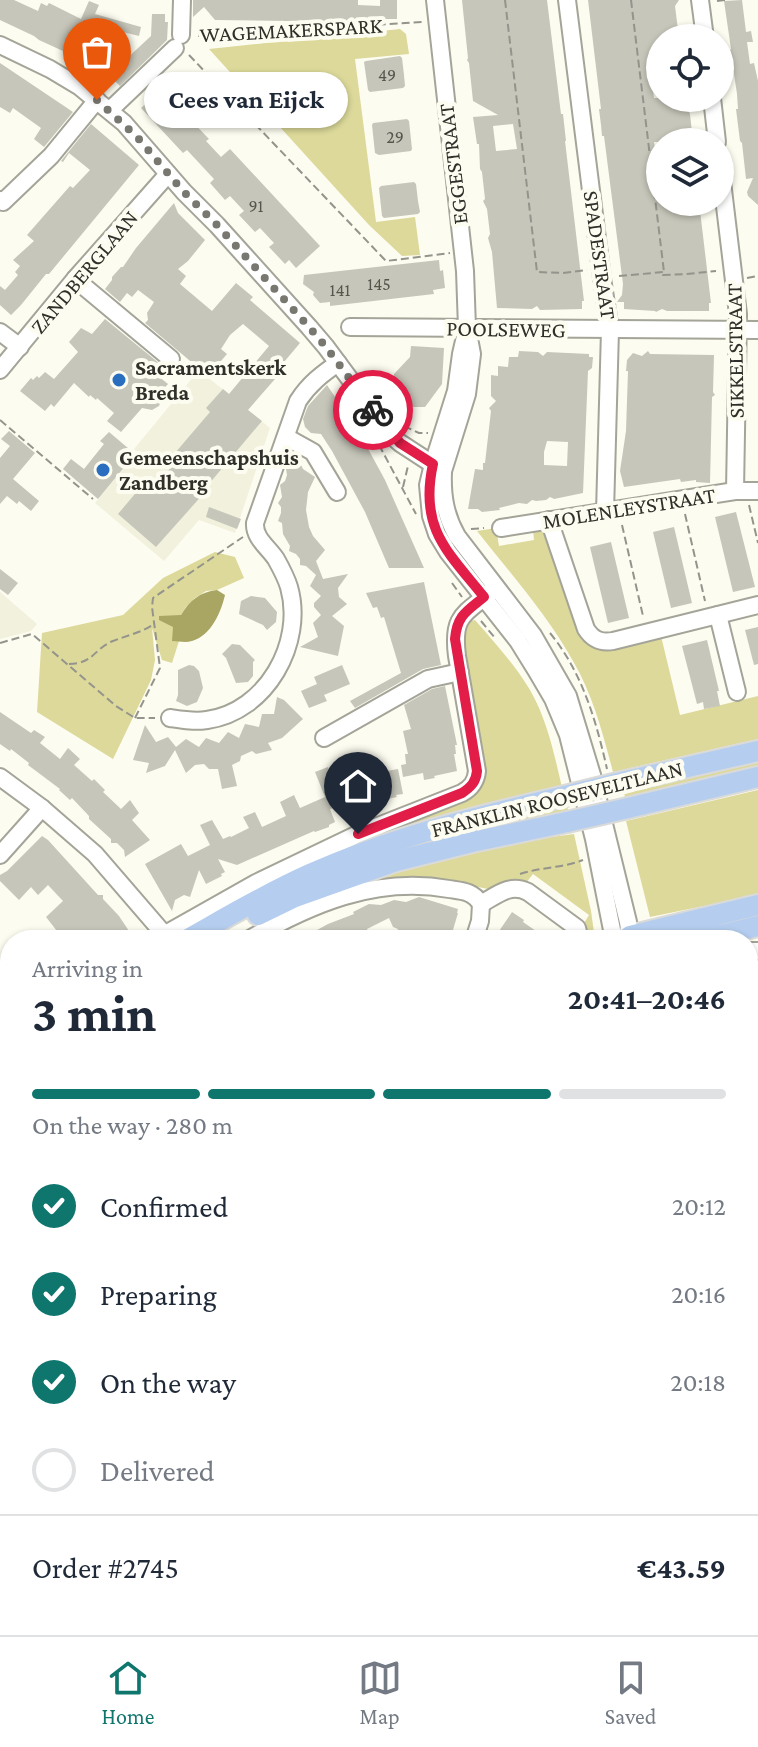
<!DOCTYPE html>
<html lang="en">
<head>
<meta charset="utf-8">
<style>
	:root { --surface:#fff; --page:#f6f6f7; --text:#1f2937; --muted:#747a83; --line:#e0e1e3; --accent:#0f766e }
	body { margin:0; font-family:"Crimson Pro",serif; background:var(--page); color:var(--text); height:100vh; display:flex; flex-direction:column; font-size:30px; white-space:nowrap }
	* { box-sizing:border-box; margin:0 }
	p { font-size:26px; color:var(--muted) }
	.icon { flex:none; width:44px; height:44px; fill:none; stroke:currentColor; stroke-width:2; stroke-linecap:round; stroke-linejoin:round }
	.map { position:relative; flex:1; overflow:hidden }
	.drawer { position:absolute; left:0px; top:930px; width:758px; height:706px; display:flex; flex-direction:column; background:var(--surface); border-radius:32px 32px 0 0; box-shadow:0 2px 6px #0004 }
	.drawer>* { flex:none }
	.tools { position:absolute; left:646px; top:24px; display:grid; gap:16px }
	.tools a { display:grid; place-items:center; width:88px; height:88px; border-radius:50%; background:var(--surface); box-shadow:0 2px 6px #0004; font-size:40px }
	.pin { position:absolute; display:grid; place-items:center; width:68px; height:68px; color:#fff; margin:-82px -34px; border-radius:50% 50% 50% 0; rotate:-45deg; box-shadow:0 0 8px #0007 }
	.pin .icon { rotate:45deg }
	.courier { position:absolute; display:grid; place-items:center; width:80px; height:80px; margin:-40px; border:6px solid #e11d48; border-radius:50%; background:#fff; color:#222; box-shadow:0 2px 10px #0007 }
	.bubble { position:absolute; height:56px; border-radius:28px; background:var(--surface); box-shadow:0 2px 6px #0004; font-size:26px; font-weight:700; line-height:56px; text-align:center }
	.overview em { font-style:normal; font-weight:700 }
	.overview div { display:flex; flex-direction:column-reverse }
	.overview { display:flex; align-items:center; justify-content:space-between; height:136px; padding:0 32px }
	h1 { font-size:52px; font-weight:700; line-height:60px }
	.bar { display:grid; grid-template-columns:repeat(4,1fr); gap:12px 8px; align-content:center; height:96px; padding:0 32px }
	.bar i { height:10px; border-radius:6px; background:var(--line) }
	.bar .active { background:var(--accent) }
	.bar p { grid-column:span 4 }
	.line { display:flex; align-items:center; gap:20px; padding:0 32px; border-top:2px solid var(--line) }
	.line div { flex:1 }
	ol { padding:0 32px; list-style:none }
	li { display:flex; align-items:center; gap:24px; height:88px }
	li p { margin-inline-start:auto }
	li .icon { padding:8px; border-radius:50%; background:var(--accent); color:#fff; stroke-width:4 }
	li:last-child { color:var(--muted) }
	li i { width:44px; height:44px; border:4px solid var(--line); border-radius:50% }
	.menu { display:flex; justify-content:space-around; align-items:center; height:112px; border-top:2px solid var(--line); background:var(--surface); font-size:22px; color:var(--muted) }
	.menu a { display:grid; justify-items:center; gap:4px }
	.menu .active { color:var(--accent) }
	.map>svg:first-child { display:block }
</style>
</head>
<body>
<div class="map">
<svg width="758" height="1635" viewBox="0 0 758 1635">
	<rect width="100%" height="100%" fill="#fdfcf0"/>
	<!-- built -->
	<g fill="#f1f1dd">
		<polygon points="199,370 270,428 235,533 199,520 164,561 95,503 137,452 134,449"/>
		<polygon points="0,592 37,624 31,631 0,639"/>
	</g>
	<!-- green -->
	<g fill="#dcd99a">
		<polygon points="400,29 406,34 409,54 355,59 376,222 415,217 420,255 402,256 369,225 209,49"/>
		<path d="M496 528 499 546 534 540 533 530 541 528 579 625 585 636H661L680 715 758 696V739L613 772C603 734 593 695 573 661 547 614 510 573 477 531Z"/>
		<polygon points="215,552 235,557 244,578 217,590 206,591 195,598 186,607 173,627 173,641 179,641 172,663 162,660 152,628 155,660 151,680 113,759 37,712 42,633 123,615 163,578"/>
		<path d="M475 620C494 642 515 665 530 690 548 721 555 758 563 792L283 876 359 840 456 802 477 792 484 782 485 766 464 655V642L468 622Z"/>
		<polygon points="758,759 758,770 626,800 623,790"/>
		<polygon points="758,790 758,895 650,917 626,821"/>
		<polygon points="566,803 569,813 366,865 418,839"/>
		<path d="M574 834 591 911 595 940H586L584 934 580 930 589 915 533 874 526 883C512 878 503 879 493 890 442 879 412 873 360 882L428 858 514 842Z"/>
	</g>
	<!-- water -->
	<path fill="#a9a663" d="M217 590 225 595C221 612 211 636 192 641 185 643 179 641 172 641L173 627 159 620V616L181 615C190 600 200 592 217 590Z"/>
	<!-- building -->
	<g fill="#c6c6ba" fill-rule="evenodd">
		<polygon points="0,0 14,0 38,11 41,3 47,6 49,3 81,19 89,1 99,5 95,14 141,27 139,36 119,31 111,57 103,77 63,51 39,40 34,36 0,20"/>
		<polygon points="193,0 358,0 358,5 380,6 380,0 397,0 397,19 354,19 354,22 215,20 204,7 193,17"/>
		<path d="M462 0H547L561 114H563L566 141H565L584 301H582V309L540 310 537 306 532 309 497 308 492 252 488 238 490 234 487 209 483 201 485 199 482 172 480 169 479 144H477L473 117 498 115 473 101 469 63 467 60 468 58ZM513 124 517 149 496 151 493 126Z"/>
		<polygon points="588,0 679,0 675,6 679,38 660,38 660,74 651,75 654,98 687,98 682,106 688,109 690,114 693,142 654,142 660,183 660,202 699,202 711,303 709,303 709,311 667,311 662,309 656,312 655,311 624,309 624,302 617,302 622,295 623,284 604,136 602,136 601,125 599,109 601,109"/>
		<polygon points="742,0 746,32 751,31 753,42 747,42 750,64 754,63 758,81 758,205 748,196 747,192 753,178 746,179 742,143 740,141 736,109 738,109 737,94 731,54 729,52 731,49 724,1"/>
		<polygon points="152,14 165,14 165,22 168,22 167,40 120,86 109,75 151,36"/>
		<polygon points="400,56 402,58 404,75 405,86 403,88 370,92 368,90 364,62 366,61"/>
		<polygon points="0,63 73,112 44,147 34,139 41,128 13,108 10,113 0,107"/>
		<polygon points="168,83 193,111 187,116 209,139 206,141 221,157 230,149 320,246 296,268 289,260 285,264 269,247 274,243 260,228 255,232 239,215 244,211 230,196 225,200 210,183 214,179 187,150 183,153 141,108"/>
		<polygon points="407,119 409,121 412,149 411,151 379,155 375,153 372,125 373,123"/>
		<polygon points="91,124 139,165 49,274 46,274 21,305 11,315 0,305 0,286 5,290 18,275 15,272 20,266 13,260 34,241 27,235 70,186 73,188 90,170 69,153 63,162 61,161"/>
		<polygon points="414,182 416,184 418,201 420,212 418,214 384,218 382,216 379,188 381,186"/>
		<polygon points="174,203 178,213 205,240 188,261 178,269 186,276 180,284 212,311 236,283 253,297 250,300 300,343 279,368 282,371 248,410 262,421 203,491 205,492 156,547 118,514 145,482 153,489 173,465 166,460 173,452 175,453 210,412 206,408 223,389 229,394 269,346 243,324 230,335 221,349 227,354 208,376 145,323 148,320 147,313 154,302 138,290 132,297 127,293 120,302 105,289 112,280 112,277 121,267 123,267 136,248"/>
		<polygon points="439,260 440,271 443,270 445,288 433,290 434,294 330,306 330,302 320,303 313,295 314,292 303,284 304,275"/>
		<polygon points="105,319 165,368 158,376 168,384 161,392 162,399 159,406 152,410 142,408 121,432 107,421 114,413 97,398 96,400 90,395 89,397 74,383 54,407 51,404 45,411 20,391 31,378 33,380 37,376 39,378 45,372 54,379 78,352 69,342 81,328 92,334"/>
		<polygon points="411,346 444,348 442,384 425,407 411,407 402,404 394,395 392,385 394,374 410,357"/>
		<path d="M519 351 538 352 543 356 547 352 589 354V357H593L592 368 588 371 583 493 554 499 550 497 546 500 536 501 532 500 527 504 519 503 499 508 500 510 482 512 478 509H468L475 469 483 470V463H485L491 411 489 408 496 401 491 396V375L498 376V366L508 367 509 357H518ZM547 441 568 442 567 466 544 465V452Z"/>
		<polygon points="648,351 650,354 714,355 713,392 715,395 712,397 710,483 696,482 696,480 681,482 680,479 624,487 620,471 626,431 628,371 626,371 627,360 633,353 642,356"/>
		<polygon points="327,385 360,434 385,480 424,568 389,568 365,512 332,451 321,434 311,433 305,427 303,419 308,406"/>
		<polygon points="9,431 35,453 13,479 39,501 31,511 19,501 17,504 7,496 0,504 0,458 10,446 1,439"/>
		<polygon points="109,432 135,454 98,499 63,469 71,459 84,469 104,444 100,441"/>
		<polygon points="294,463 300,463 303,469 315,477 308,492 306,510 309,527 313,536 325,550 316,561 323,579 348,574 338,588 339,597 347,604 332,616 344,626 338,656 300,647 318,637 313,623 321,615 314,607 314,603 321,596 310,586 316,575 306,566 300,565 300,559 296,554 289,551 290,546 283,534 282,523 278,521 281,513 281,507 278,503 282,497 280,485 285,481 287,475 286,469"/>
		<polygon points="209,507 241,519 237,529 206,517"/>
		<polygon points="736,512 755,587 733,592 715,517"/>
		<polygon points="674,527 692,603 671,608 653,532"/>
		<polygon points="611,542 629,618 608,623 590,547"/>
		<polygon points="0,569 18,583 8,595 0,589"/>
		<polygon points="424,582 441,665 423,669 355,708 350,701 401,673 384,617 381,618 377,607 373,608 366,593"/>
		<polygon points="251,596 265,598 277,612 276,622 267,630 263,625 239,614 241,601"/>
		<polygon points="758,627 758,664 754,665 745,630"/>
		<polygon points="707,640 719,691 717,691 720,706 704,709 703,702 697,704 682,646"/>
		<polygon points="232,644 240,645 255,660 253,662 253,676 248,682 236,683 226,658 222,654"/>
		<polygon points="189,665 194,666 199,671 203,688 197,702 187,706 176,701 178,695 178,670"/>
		<polygon points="342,665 350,684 324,695 327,701 309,708 301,691 317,684 314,677"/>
		<polygon points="445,686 457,745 455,745 456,754 454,754 457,771 434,776 435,778 424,780 423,773 403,777 401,765 406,764 405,754 408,754 403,731 411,729 404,705 432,689"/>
		<polygon points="277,697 284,700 303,719 282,738 268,743 272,750 256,754 252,751 241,756 240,761 232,765 237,786 222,789 218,769 209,769 204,764 195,765 186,773 175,750 165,766 146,773 149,763 133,760 145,725 156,742 168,737 176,747 186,739 199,747 206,738 219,743 228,732 239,738 245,724 259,727 262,714 274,714"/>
		<polygon points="0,712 31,733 34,730 45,737 40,743 60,759 68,748 80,759 74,765 92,781 94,779 105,790 103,792 121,809 130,800 139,813 132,820 150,840 125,857 124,850 117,843 111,843 111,839 89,819 89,816 72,798 70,800 59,790 60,789 28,765 29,763 11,749 10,751 0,744"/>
		<polygon points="374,766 376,773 398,769 403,794 396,795 397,797 360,804 354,775 363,773 362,768"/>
		<polygon points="328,767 332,777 334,776 346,805 330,809 335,822 329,825 329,827 315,832 314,831 237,865 218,859 225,872 221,874 222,876 206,884 199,870 190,897 184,895 175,900 172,911 145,864 181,844 188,856 210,845 200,825 212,820 223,839 230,836 231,837 249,828 243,817 255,812 262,827 286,816 280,802 294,795 300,808 325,797 315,772"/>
		<polygon points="42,836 48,840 98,895 103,895 103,899 119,916 135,940 64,940 46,917 63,901 48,885 38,895 31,887 19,900 0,881 0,875 7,871"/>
		<polygon points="419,897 458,909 457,913 458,913 450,940 395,940 398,929 393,927 389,918 367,929 369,934 364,937 365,940 299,940 328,924 354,914 353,912 369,904 381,905 394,900 406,902"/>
		<polygon points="512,912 524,920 523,922 549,940 493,940"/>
	</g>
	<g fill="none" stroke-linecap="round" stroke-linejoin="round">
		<defs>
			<g id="minor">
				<polyline points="435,0 465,271 467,328 472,354 467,394 443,471"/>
				<polyline points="567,0 602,278 610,330 605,512"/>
				<polyline points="700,0 705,38"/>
				<polyline points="181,35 182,0"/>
				<path d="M0 45 50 69 80 87 124 123 184 192 217 225 309 327 326 347 392 436 400 443 443 471C442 495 445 515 457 536L533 635 568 696 592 775 628 922 630 936"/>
				<polyline points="712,98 717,142"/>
				<polyline points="110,110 175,48"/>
				<polyline points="720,165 738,314 735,491"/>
				<polyline points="0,200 3,202 51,156 97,100"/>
				<polyline points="75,279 171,359"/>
				<polyline points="350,327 758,330"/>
				<polyline points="467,328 461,354 456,391 433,464 428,485 431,516 437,534 448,552 518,641 536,670 553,699 568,735 594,839 614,940"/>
				<polyline points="0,332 20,347"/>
				<polyline points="0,370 75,279 168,174"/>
				<polyline points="286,437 313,452 337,492"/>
				<path d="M549 520 586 629C593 640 601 643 613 641L758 605"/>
				<polyline points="501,528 735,491 758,491"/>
				<polyline points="718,615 737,692"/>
				<path d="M170 718C183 720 194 722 207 720 266 712 305 643 289 587 286 577 281 568 276 559 268 547 254 538 255 523L298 401C309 384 322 374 338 363"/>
				<polyline points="324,738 428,679 460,672"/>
				<polyline points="0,777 42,808 95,854 164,934"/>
				<polyline points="0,855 42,808"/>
				<path d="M481 904C497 895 510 883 528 892L577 928 578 932"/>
				<path d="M155 940 256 883 358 834 462 793C471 788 476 782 477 771L457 656C452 616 463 615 491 592"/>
				<path d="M248 940C311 904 375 876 449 889 462 891 473 891 481 904"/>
				<polyline points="474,940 480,921 481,904"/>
				<polyline points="748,955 751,951 758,951"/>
				<polyline points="0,1055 10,1047"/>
				<polyline points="0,1120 10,1110"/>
				<polyline points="748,1184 758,1186"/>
				<polyline points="0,1353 10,1345"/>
				<polyline points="748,1456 757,1358 755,1340 758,1313"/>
				<polyline points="0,1512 10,1504"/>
				<polyline points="0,1555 10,1549"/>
				<polyline points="748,1622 758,1622"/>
				<polyline points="239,1626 240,1635"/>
				<polyline points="327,1626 328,1635"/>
				<polyline points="92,1635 102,1626"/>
			</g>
			<g id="major">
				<polyline points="622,782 758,751"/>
				<polyline points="628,808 758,777"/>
				<polyline points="258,915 295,897 396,861 472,842 567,822"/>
				<path d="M186 940C227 917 267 893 310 874 390 838 475 817 561 797"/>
				<polyline points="625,940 630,936 758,905"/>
				<polyline points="684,940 725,934 758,926"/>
				<polyline points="0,1080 10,1070"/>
				<polyline points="574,1635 574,1626"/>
			</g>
		</defs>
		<!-- minor casing -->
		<use href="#minor" stroke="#a4a498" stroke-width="20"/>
		<!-- major casing -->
		<use href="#major" stroke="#dadad9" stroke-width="24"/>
		<!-- path -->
		<g stroke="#94948c" stroke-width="2" stroke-dasharray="8 4" stroke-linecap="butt">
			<polyline points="505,0 537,272 563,273 587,270"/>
			<polyline points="631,0 664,272"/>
			<polyline points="717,1 726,0"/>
			<polyline points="198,36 423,22"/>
			<polyline points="189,55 386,261 450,253"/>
			<polyline points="619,276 664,272 663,275 686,274 716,271"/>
			<polyline points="747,278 758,276"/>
			<polyline points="0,420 93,499"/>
			<polyline points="404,426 419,433 428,433"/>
			<polyline points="379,445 416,514"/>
			<polyline points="403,487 408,466"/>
			<polyline points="749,505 758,543"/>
			<polyline points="685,514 705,601"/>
			<polyline points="622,525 643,616"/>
			<polyline points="471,529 484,528"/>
			<polyline points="452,583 462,597"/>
			<polyline points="481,621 495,638"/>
			<path d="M550 633C582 672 596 720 607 769"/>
			<polyline points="0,643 32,634 116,706 135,718 155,718"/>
			<path d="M69 664C95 663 93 649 113 641 128 635 141 633 154 624"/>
			<polyline points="135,718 160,668 152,607 153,598 243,537"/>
			<path d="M520 874C541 867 563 868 583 860"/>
			<polyline points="748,1250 758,1251"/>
			<polyline points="748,1552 758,1553"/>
			<polyline points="495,1635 496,1626"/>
			<polyline points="554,1635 555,1626"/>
			<polyline points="593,1635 594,1626"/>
		</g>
		<!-- minor -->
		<use href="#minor" stroke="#fff" stroke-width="16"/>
		<!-- major -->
		<use href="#major" stroke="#b5ceef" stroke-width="20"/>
		<defs>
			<g id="major-bridge">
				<polyline points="561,797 622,782"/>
				<polyline points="567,822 628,808"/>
			</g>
		</defs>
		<!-- major-bridge casing -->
		<use href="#major-bridge" stroke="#dadad9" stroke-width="24" stroke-linecap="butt"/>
		<!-- major-bridge -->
		<use href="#major-bridge" stroke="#b5ceef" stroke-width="20"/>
	</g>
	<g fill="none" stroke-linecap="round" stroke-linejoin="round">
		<!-- done -->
		<polyline stroke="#787770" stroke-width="8" stroke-dasharray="0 14.4" points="97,100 137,137 183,191 217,225 309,327 326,347 373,410"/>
		<!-- route -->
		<path stroke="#e11d48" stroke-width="10" d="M358 834 462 793C471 787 476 782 477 771L455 639C457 615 467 611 484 597 447 551 419 528 433 464L400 443 373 410"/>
	</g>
	<!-- markers -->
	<g fill="#2a6ec0" stroke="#fdfcf0" stroke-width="3">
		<circle cx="119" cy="380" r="8"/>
		<circle cx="103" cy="470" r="8"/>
	</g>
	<g text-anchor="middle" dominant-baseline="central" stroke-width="8" stroke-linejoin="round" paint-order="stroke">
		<!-- number labels -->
		<g font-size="18" fill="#56564f">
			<text x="387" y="75">49</text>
			<text x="395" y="137">29</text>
			<text x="256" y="206">91</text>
			<text x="379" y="284">145</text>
			<text x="340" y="290">141</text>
		</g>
		<!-- street labels -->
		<g font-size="22" fill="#30302b" stroke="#fdfcf0">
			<text transform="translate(291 30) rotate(-3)">WAGEMAKERSPARK</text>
			<text transform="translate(453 164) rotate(-97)">EGGESTRAAT</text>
			<text transform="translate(600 255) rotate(82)">SPADESTRAAT</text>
			<text transform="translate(84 272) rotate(-50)">ZANDBERGLAAN</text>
			<text transform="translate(506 329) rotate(1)">POOLSEWEG</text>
			<text transform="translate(735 351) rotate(-91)">SIKKELSTRAAT</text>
			<text transform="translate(629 508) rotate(-9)">MOLENLEYSTRAAT</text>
			<text transform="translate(557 799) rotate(-14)">FRANKLIN ROOSEVELTLAAN</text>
		</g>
		<!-- poi labels -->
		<g font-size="22" font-weight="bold" fill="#30302b" stroke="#fdfcf0" text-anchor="start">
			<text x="135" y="367">Sacramentskerk<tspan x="135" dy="25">Breda</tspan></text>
			<text x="119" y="457">Gemeenschapshuis<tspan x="119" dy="25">Zandberg</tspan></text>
		</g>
	</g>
</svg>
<div class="tools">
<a><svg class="icon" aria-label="locate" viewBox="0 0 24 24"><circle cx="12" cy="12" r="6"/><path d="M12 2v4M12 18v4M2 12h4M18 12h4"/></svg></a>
<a><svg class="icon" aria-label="layers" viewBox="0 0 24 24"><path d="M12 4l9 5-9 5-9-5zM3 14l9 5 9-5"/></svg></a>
</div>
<div class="pin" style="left:97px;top:100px;background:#ea580c"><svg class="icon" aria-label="bag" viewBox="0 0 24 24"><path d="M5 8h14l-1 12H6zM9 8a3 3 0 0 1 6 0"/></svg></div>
<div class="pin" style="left:358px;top:834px;background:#1f2937"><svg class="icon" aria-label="home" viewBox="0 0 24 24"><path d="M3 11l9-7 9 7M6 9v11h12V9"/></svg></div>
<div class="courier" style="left:373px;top:410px"><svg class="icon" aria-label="bike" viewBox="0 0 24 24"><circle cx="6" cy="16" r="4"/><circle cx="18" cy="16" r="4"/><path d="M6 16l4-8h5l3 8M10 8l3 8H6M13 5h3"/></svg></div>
<div class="bubble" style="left:144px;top:72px;width:204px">Cees van Eijck</div>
<section class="drawer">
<div class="overview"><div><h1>3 min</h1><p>Arriving in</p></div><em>20:41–20:46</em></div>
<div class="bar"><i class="active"></i><i class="active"></i><i class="active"></i><i></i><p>On the way · 280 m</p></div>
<ol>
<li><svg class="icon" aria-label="check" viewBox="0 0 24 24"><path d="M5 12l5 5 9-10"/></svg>Confirmed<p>20:12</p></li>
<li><svg class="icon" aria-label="check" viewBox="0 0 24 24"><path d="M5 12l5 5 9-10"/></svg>Preparing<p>20:16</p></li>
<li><svg class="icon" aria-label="check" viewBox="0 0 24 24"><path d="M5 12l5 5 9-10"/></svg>On the way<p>20:18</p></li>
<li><i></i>Delivered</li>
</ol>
<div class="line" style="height:104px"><div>Order #2745</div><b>€43.59</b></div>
</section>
</div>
<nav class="menu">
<a class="active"><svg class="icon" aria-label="home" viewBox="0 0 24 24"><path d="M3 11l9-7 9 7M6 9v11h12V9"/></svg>Home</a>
<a><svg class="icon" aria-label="map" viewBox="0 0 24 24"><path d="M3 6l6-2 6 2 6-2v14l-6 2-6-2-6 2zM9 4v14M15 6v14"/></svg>Map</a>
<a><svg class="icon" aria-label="saved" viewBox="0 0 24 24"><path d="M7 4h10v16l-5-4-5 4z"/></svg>Saved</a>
</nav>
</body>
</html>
